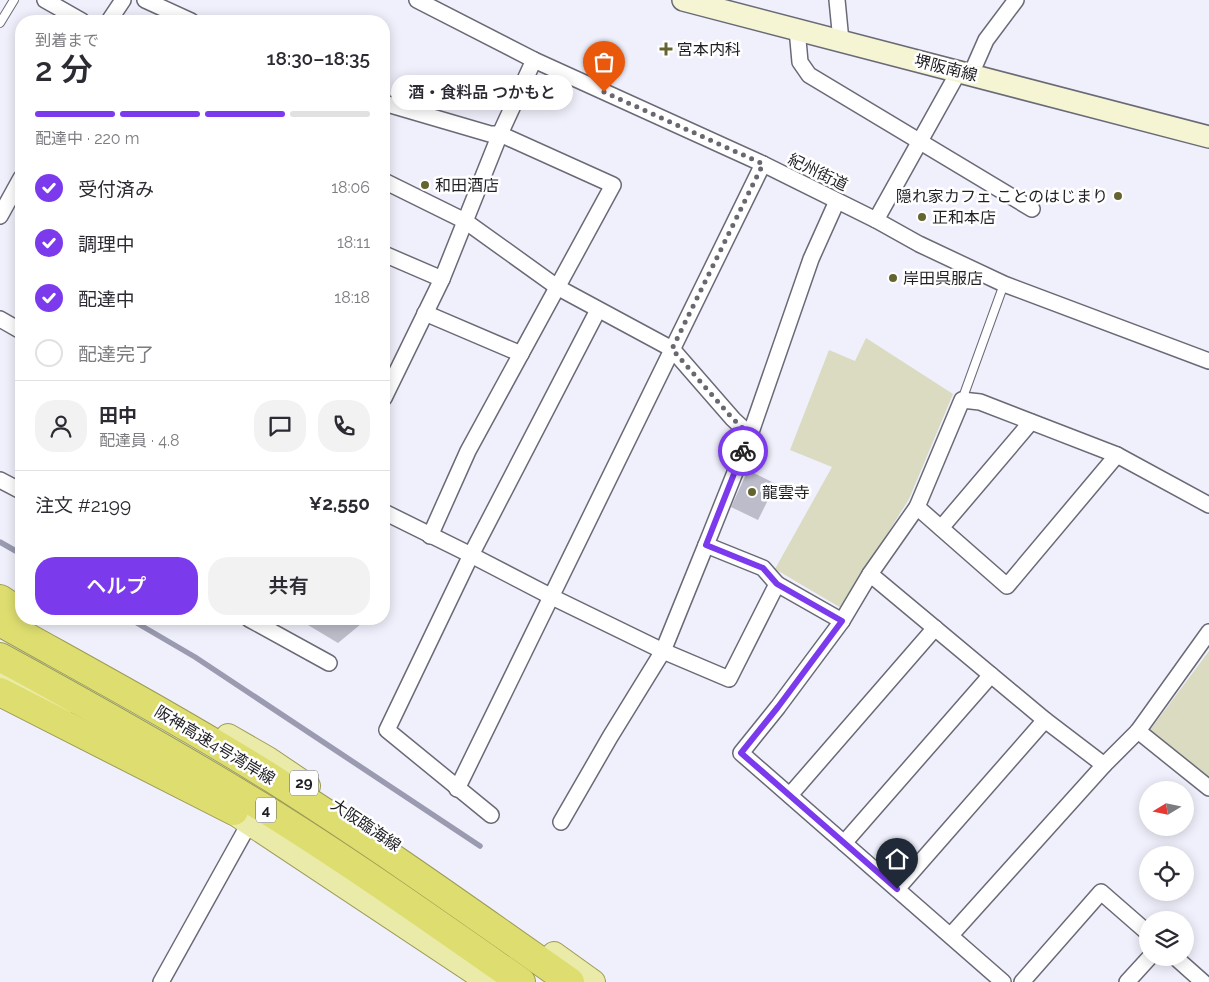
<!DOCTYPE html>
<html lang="ja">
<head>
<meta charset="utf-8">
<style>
	:root { --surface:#fff; --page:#f2f2f3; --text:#2b2b33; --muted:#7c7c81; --line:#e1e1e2; --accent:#7c3aed }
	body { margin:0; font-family:Raleway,"Noto Sans JP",sans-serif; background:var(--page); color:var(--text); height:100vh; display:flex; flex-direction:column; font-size:19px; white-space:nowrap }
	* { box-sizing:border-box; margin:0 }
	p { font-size:16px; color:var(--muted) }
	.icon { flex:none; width:28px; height:28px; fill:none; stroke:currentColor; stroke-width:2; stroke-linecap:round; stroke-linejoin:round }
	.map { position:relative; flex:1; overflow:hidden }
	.drawer { position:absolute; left:15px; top:15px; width:375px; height:610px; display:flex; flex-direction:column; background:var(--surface); border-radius:20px; box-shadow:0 2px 12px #0003 }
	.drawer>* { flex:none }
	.needle { width:32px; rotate:260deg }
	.buttons { position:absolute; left:1139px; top:781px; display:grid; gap:10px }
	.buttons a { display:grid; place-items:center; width:55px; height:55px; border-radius:50%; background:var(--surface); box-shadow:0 2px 12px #0003; font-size:25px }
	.pin { position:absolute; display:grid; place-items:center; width:42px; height:42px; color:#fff; margin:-51px -21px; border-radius:50% 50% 50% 0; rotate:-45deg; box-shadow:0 0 5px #0007 }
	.pin .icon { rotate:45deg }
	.courier { position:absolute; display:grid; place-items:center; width:50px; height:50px; margin:-25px; border:4px solid #7c3aed; border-radius:50%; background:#fff; color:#222; box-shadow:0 1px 6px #0007 }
	.bubble { position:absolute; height:35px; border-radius:18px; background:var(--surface); box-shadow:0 2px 12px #0003; font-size:16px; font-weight:600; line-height:35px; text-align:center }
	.head em { font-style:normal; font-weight:600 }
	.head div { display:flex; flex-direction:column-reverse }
	.head { display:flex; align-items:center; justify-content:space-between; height:85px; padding:0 20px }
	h1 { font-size:32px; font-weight:600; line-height:38px }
	.bar { display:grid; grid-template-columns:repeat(4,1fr); gap:8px 5px; align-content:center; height:60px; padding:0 20px }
	.bar i { height:6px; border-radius:4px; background:var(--line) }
	.bar .on { background:var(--accent) }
	.bar p { grid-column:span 4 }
	.line { display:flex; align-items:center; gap:12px; padding:0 20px; border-top:1px solid var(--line) }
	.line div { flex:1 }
	.round { display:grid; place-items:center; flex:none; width:52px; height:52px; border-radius:20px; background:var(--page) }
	ol { padding:0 20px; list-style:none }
	li { display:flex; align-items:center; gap:15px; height:55px }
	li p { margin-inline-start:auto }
	li .icon { padding:5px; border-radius:50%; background:var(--accent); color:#fff; stroke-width:4 }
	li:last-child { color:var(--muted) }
	li i { width:28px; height:28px; border:2px solid var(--line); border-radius:50% }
	.action { display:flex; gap:10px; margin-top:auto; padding:10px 20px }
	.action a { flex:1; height:58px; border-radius:20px; background:var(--accent); color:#fff; font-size:20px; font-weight:600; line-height:58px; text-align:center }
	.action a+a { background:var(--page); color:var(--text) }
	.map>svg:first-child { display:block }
</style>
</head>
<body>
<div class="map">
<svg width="1209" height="982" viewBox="0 0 1209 982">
	<rect width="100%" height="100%" fill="#f0f0fc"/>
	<!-- green -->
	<g fill="#dadbc0">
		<polygon points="866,338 953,394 909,499 841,608 775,569 832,467 790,450 829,350 855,361"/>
		<polygon points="1209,651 1209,778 1150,730"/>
	</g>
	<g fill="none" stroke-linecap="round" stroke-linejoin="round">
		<!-- stream -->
		<g stroke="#9a9ab0" stroke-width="5.5">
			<polyline points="0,542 21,554"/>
			<polyline points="130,619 195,657 480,846"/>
		</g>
	</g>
	<!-- building -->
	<g fill="#bcbcca">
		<polygon points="748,470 776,484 758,520 731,507"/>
		<polygon points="298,619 367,619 338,643"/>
	</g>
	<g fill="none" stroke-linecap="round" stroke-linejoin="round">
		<defs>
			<g id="lane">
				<polyline points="0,23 14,0"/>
				<polyline points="962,400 1004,284"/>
			</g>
			<g id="street">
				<polyline points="45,0 82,21"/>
				<polyline points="145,0 191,21"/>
				<polyline points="417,0 534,60 763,164 876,220 919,244 1004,284 1209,361"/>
				<polyline points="837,0 841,41"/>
				<polyline points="109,21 123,0"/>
				<polyline points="797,29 800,62 809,75 1032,209"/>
				<polyline points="971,74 986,40 1016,0"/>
				<polyline points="384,103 490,134 500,134 613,185 468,451 430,536"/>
				<polyline points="384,181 465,221 557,287 672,349 733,419 750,435"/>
				<polyline points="0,216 21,178"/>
				<polyline points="876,220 959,71"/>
				<polyline points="384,254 442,279"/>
				<polyline points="425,313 521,354"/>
				<polyline points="0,319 21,331"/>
				<polyline points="384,398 442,279 500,134 534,60"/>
				<polyline points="0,480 21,491"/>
				<polyline points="917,507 1007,586 1117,455"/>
				<polyline points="384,512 471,555 552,597 663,651 729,679 777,584 842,621"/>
				<polyline points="941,528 1031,422"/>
				<polyline points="870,574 1045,720 1104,765"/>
				<polyline points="777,584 763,568 706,545 750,435 811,259 837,201"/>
				<polyline points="249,619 329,663"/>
				<polyline points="1138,731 1209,788"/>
				<polyline points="457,789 763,164"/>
				<polyline points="790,795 935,628"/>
				<polyline points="491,815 387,730 471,555 598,310"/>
				<polyline points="561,822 610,737 663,651 706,545"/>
				<polyline points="844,843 991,675"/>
				<polyline points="897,889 1045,720"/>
				<polyline points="951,935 1104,765 1138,731 1209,632"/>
				<polyline points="1176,958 1203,982"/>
				<polyline points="161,982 250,822"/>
				<polyline points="1003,982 741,753 778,707 842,621 870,574 917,507 962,400 980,402 1117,455 1209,505"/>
				<polyline points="1022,982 1101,892 1148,933"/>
				<polyline points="1127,982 1149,958"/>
			</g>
			<polyline id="secondary" points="683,0 1209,137"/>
			<g id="primary">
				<polyline points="0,675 60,708"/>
				<polyline points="228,736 268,759 308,786"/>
				<polyline points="218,802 489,982"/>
				<polyline points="554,954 593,982"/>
			</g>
			<g id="highway">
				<polyline points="0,599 21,613"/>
				<path d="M0 622C91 673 184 723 273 779 374 843 472 913 570 982"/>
				<path d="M0 657C88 705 175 754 260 806 349 861 435 922 521 982"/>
				<polyline points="0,692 234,811"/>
			</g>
		</defs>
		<!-- lane casing -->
		<use href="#lane" stroke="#6a6a77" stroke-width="10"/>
		<!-- street casing -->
		<use href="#street" stroke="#6a6a77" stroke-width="18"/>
		<!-- secondary casing -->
		<use href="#secondary" stroke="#6a6a77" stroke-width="24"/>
		<!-- primary casing -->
		<use href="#primary" stroke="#9b9b55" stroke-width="26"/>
		<!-- highway casing -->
		<use href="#highway" stroke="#9b9b55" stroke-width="30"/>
		<!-- lane -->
		<use href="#lane" stroke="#fff" stroke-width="8"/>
		<!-- street -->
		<use href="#street" stroke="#fff" stroke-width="15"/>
		<!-- secondary -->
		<use href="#secondary" stroke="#f5f5d4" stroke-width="21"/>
		<!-- primary -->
		<use href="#primary" stroke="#ebeba9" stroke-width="24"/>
		<!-- highway -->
		<use href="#highway" stroke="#dede70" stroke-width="28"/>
	</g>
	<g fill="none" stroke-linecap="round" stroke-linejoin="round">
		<!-- done -->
		<polyline stroke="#686870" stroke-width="5" stroke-dasharray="0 9" points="604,92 763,164 672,349 733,419 750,435 743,451"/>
		<!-- route -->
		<polyline stroke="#7c3aed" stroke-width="6" points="743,451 706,545 763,568 777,584 842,621 778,707 741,753 897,889"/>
	</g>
	<!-- markers -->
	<g fill="#646430" stroke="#fff" stroke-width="2">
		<path d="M663.5 41.5h5v5h5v5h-5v5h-5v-5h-5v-5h5z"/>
		<circle cx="425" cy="185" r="5"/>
		<circle cx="1118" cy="196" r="5"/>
		<circle cx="922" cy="217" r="5"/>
		<circle cx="893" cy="278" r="5"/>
		<circle cx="752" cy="492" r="5"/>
	</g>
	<g text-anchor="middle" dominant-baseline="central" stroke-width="5" stroke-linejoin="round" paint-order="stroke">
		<!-- shield labels -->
		<g fill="#fff" stroke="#626266" stroke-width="1">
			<rect x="290" y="770.5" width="28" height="25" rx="4"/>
			<rect x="256" y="797.5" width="20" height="25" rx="4"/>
		</g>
		<g font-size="15" font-weight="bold" fill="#1f1f24">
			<text x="304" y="783">29</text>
			<text x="266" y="810">4</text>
		</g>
		<!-- poi labels -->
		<g font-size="16" fill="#1f1f24" stroke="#fff" text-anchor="start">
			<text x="677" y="49">宮本内科</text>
			<text x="435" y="185">和田酒店</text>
			<text x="1108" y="196" text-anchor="end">隠れ家カフェ ことのはじまり</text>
			<text x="932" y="217">正和本店</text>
			<text x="903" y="278">岸田呉服店</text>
			<text x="762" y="492">龍雲寺</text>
		</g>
		<!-- street labels -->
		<g font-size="16" fill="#1f1f24" stroke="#fff">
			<text transform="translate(946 68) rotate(14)">堺阪南線</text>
			<text transform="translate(818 172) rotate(26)">紀州街道</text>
			<text transform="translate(215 745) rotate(31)">阪神高速4号湾岸線</text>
			<text transform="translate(366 825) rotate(34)">大阪臨海線</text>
		</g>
	</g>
</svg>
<div class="buttons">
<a><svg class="needle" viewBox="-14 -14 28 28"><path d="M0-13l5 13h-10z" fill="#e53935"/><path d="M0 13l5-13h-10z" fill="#7c7c81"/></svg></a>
<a><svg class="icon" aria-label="locate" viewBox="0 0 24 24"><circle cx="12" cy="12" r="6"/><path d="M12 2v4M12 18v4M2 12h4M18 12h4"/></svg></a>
<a><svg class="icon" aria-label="layers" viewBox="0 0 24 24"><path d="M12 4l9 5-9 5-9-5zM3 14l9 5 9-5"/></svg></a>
</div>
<div class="pin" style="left:604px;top:92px;background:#ea580c"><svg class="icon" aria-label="bag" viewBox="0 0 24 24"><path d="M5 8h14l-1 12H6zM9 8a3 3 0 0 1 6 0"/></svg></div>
<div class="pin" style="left:897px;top:889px;background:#1f2937"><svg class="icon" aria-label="home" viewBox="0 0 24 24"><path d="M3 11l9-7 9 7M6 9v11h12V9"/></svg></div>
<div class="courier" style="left:743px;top:451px"><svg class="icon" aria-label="bike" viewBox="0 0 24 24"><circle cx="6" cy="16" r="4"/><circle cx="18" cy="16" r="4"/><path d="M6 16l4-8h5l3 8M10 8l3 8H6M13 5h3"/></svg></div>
<div class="bubble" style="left:391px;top:75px;width:182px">酒・食料品 つかもと</div>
<section class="drawer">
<div class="head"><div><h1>2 分</h1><p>到着まで</p></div><em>18:30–18:35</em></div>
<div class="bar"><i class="on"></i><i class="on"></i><i class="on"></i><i></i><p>配達中 · 220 m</p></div>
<ol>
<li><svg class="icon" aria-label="check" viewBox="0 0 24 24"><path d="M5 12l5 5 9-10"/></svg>受付済み<p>18:06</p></li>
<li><svg class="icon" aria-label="check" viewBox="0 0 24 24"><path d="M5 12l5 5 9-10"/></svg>調理中<p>18:11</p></li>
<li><svg class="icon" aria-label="check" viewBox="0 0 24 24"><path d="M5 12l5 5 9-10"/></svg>配達中<p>18:18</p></li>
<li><i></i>配達完了</li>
</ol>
<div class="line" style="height:90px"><a class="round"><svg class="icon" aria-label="person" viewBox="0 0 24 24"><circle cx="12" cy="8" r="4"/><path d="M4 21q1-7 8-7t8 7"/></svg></a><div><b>田中</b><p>配達員 · 4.8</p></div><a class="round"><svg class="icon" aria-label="chat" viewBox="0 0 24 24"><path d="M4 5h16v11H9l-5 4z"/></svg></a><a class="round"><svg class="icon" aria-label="phone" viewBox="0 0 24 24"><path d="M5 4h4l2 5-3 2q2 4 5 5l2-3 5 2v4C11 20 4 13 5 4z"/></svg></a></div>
<div class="line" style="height:65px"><div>注文 #2199</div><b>¥2,550</b></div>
<div class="action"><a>ヘルプ</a><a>共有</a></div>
</section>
</div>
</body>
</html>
